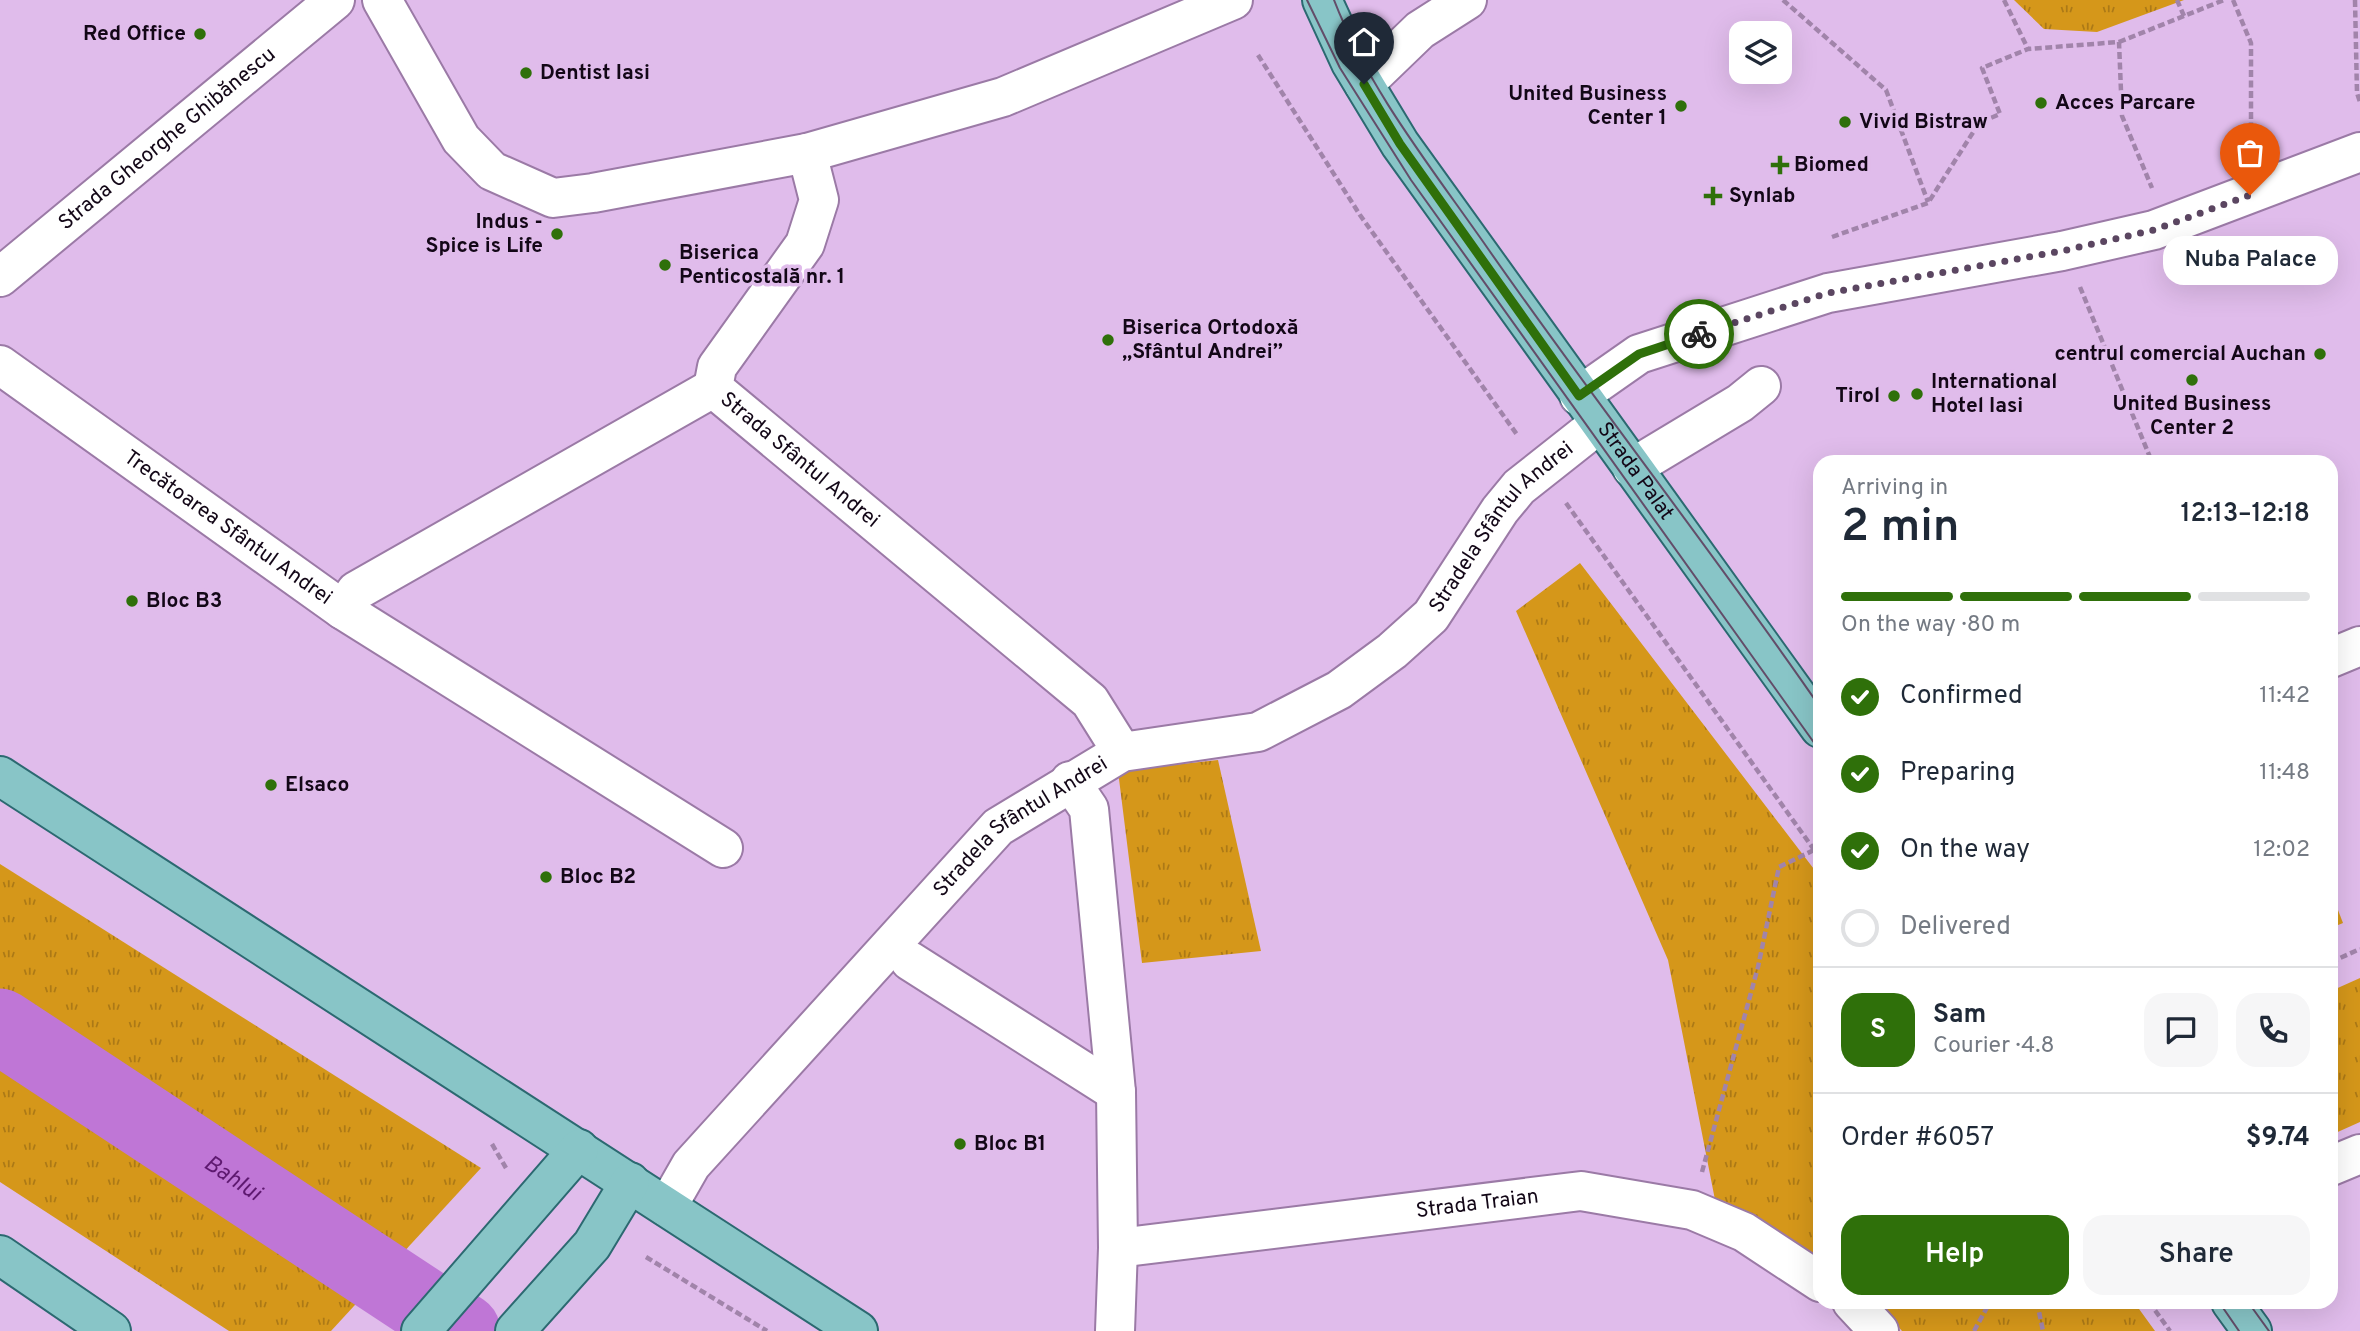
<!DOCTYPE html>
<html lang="en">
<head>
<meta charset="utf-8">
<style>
	:root { --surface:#fff; --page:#f6f6f7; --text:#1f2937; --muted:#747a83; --line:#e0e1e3; --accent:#2f700a }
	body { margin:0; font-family:Overpass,sans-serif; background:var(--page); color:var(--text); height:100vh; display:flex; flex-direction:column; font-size:26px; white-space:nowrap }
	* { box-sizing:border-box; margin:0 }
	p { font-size:23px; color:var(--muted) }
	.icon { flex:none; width:38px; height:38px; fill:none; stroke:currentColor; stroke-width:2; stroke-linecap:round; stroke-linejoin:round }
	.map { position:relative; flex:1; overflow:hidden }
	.details { position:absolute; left:1813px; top:455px; width:525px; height:854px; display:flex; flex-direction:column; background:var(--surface); border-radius:21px; box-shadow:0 7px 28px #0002 }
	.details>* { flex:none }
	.fabs { position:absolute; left:1729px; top:21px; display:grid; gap:14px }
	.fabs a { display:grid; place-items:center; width:63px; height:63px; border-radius:14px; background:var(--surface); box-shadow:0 7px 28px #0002; font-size:35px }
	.pin { position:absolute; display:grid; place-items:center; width:60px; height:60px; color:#fff; margin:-72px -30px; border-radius:50% 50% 50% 0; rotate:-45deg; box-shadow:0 0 7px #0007 }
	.pin .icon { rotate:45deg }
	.courier { position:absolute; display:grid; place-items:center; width:70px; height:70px; margin:-35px; border:5px solid #2f700a; border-radius:50%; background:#fff; color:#222; box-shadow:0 2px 9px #0007 }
	.bubble { position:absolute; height:49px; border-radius:21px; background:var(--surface); box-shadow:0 7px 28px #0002; font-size:23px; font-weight:600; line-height:49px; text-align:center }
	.headline em { font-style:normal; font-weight:600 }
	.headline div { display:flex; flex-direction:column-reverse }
	.headline { display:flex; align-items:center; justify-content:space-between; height:119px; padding:0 28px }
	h1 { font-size:46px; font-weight:600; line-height:52px }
	.bar { display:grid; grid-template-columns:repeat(4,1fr); gap:10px 7px; align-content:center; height:84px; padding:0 28px }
	.bar i { height:9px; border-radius:5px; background:var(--line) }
	.bar .current { background:var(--accent) }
	.bar p { grid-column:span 4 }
	.line { display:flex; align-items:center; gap:18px; padding:0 28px; border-top:2px solid var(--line) }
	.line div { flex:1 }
	.round { display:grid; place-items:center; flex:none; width:74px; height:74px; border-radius:21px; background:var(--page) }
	ol { padding:0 28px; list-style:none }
	li { display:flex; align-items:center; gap:21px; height:77px }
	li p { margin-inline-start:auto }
	li .icon { padding:7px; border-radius:50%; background:var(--accent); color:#fff; stroke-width:4 }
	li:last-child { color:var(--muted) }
	li i { width:38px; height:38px; border:4px solid var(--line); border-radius:50% }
	.cta { display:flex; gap:14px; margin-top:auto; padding:14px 28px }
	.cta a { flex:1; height:80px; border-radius:21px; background:var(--accent); color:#fff; font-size:28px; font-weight:600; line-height:80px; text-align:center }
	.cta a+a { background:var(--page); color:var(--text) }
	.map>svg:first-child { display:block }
</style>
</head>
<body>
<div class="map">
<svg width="2360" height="1331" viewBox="0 0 2360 1331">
	<defs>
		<pattern id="grass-tufts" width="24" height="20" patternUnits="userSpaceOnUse" patternTransform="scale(1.75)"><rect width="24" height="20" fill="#d5971a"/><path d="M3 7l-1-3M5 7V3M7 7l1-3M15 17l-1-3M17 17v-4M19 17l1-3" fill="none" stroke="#ac7916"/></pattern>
	</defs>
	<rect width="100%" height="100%" fill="#e0bceb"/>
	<!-- grass -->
	<g fill="url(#grass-tufts)">
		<polygon points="2014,0 2184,0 2097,32 2044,29"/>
		<polygon points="1580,563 1820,877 1820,1270 1716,1205 1668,960 1516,611"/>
		<polygon points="1218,760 1261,951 1142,963 1118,771"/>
		<polygon points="0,864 481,1168 331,1331 229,1331 0,1182"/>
		<polygon points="2331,892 2343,923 2331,928"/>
		<polygon points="2360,978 2360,1122 2331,1135 2331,991"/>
		<polygon points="1872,1302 2134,1302 2155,1331 1902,1331 1883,1309"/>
	</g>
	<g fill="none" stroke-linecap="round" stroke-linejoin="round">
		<!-- river -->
		<path stroke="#bf76d6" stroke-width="75" id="s1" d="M0 1026 463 1331"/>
		<defs>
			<g id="minor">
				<polyline points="382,0 461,139 492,171 553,198 593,193 807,153 1003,97 1233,0"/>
				<polyline points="1364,84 1420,30 1467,0"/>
				<path id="s2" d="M807 153 819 200 805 244 717 367 713 388 1090 701 1122 752"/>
				<path id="s3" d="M0 277 335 0"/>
				<path id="s4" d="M0 365 343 610 356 591 713 388"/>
				<polyline points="1579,396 1639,354 1828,293 2062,251 2154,230 2360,152"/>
				<polyline points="1632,468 1740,403 1761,386"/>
				<polyline points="343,610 723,848"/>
				<polyline points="2331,658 2360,646"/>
				<polyline points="1070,781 1089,809 1116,1092 1118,1248 1115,1331"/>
				<polyline points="910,961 1116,1092"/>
				<polyline points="2331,1166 2360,1154"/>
				<path id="s5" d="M667 1207 691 1165 998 827 1122 752 1258 732 1339 690 1392 651 1431 616 1500 510 1519 487 1600 423"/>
				<path id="s6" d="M1118 1248 1581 1191 1692 1210 1744 1232 1820 1282"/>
				<polyline points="1852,1302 1879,1331"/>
			</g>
			<g id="major">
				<path id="s7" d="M1322 0 1351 63 1400 144 1820 728"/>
				<polyline points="0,776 858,1331"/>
				<polyline points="0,1255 111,1331"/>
				<polyline points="2231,1302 2252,1331"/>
				<polyline points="421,1331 579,1149"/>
				<polyline points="515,1331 592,1245 630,1182"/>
			</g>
		</defs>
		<!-- minor casing -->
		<use href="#minor" stroke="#9b7aa6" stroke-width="42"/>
		<!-- major casing -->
		<use href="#major" stroke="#2c6971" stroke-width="42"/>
		<!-- path -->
		<g stroke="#a184aa" stroke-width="4.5" stroke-dasharray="7 3.5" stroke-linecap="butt">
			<polyline points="1783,0 1886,90 1928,202"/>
			<polyline points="2004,0 2028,49"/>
			<polyline points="2177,0 2184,16"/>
			<polyline points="2233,0 2251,43 2251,135 2258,148"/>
			<polyline points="2355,0 2357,93 2360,102"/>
			<polyline points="2119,42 2224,0"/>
			<polyline points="1258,55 1360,215 1518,436"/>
			<polyline points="1832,237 1928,203 1979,123 2000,114 1982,68 2028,49 2119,42 2122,116 2152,188"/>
			<polyline points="2080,287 2152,462"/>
			<polyline points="1566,503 1820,858"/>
			<polyline points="2331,962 2360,949"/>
			<polyline points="492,1144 506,1168"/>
			<polyline points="1702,1172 1758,967 1779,867 1814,850"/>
			<polyline points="646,1257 767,1331"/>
			<polyline points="2037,1302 2043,1331"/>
			<polyline points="2149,1302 2170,1331"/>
			<polyline points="1974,1331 1990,1302"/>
		</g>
		<!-- minor -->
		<use href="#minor" stroke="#fff" stroke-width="38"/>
		<!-- major -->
		<use href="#major" stroke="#88c5c7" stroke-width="38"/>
		<!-- tram -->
		<g stroke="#634d69" stroke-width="2">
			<polyline points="1307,0 1340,68 1411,180 1820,751"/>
			<path d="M1334 0C1368 88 1430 166 1484 243 1593 400 1712 550 1820 707"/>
			<polyline points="2219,1302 2239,1331"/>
			<polyline points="2248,1302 2269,1331"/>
		</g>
	</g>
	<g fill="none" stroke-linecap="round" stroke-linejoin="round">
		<!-- done -->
		<polyline stroke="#5b4661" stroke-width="7" stroke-dasharray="0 12.6" points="1699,334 1828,293 2062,251 2154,230 2250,195"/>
		<!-- route -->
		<polyline stroke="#2f700a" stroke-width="9" points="1364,84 1400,144 1579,396 1639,354 1699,334"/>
	</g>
	<!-- markers -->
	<g fill="#2f700a" stroke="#e0bceb" stroke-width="2.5">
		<circle cx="200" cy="34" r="7"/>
		<circle cx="526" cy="73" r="7"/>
		<circle cx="2041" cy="103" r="7"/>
		<circle cx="1681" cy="106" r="7"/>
		<circle cx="1845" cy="122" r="7"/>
		<path d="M1776.5 154.5h7v7h7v7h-7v7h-7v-7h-7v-7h7z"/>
		<path d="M1709.5 185.5h7v7h7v7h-7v7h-7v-7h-7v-7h7z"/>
		<circle cx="557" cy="234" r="7"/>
		<circle cx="665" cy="265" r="7"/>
		<circle cx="1108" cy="340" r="7"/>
		<circle cx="2320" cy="354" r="7"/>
		<circle cx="2192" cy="380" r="7"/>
		<circle cx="1917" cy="394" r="7"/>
		<circle cx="1894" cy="396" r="7"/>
		<circle cx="132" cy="601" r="7"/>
		<circle cx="271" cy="785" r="7"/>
		<circle cx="546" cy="877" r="7"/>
		<circle cx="960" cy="1144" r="7"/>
	</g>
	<g text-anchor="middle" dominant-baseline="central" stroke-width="7" stroke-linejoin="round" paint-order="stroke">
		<!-- poi labels -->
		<g font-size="21" font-weight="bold" fill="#130717" stroke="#e0bceb" text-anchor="start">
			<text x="186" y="34" text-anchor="end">Red Office</text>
			<text x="540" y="73">Dentist Iasi</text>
			<text x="1667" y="94" text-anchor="end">United Business<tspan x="1667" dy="24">Center 1</tspan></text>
			<text x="2055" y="103">Acces Parcare</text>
			<text x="1859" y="122">Vivid Bistraw</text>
			<text x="1794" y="165">Biomed</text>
			<text x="1729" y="196">Synlab</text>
			<text x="543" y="222" text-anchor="end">Indus -<tspan x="543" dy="24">Spice is Life</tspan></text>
			<text x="679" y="253">Biserica<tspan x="679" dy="24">Penticostală nr. 1</tspan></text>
			<text x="1122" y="328">Biserica Ortodoxă<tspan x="1122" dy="24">„Sfântul Andrei”</tspan></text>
			<text x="2306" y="354" text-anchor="end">centrul comercial Auchan</text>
			<text x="1931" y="382">International<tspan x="1931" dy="24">Hotel Iasi</tspan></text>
			<text x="1880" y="396" text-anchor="end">Tirol</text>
			<text x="2192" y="404" text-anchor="middle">United Business<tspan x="2192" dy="24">Center 2</tspan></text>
			<text x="146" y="601">Bloc B3</text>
			<text x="285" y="785">Elsaco</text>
			<text x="560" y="877">Bloc B2</text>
			<text x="974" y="1144">Bloc B1</text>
		</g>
		<!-- street labels -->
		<g font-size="21" fill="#130717" stroke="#e0bceb">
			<text stroke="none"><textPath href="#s3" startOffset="217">Strada Gheorghe Ghibănescu</textPath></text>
			<text stroke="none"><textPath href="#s2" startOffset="380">Strada Sfântul Andrei</textPath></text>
			<text stroke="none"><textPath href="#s7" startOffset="567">Strada Palat</textPath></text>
			<text stroke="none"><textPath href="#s4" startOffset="280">Trecătoarea Sfântul Andrei</textPath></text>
			<text stroke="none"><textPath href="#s5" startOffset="1111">Stradela Sfântul Andrei</textPath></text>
			<text stroke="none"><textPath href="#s5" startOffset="523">Stradela Sfântul Andrei</textPath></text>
			<text stroke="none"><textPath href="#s6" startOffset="362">Strada Traian</textPath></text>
		</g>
		<!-- water labels -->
		<g font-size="23" font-style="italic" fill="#5e1970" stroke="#e0bceb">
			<text stroke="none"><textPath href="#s1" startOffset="278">Bahlui</textPath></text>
		</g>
	</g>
</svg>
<div class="fabs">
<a><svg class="icon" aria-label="layers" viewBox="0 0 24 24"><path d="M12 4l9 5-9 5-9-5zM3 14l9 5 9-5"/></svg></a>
</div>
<div class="pin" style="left:2250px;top:195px;background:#ea580c"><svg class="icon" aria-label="bag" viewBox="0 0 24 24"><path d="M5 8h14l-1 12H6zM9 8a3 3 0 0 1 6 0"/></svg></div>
<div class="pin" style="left:1364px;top:84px;background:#1f2937"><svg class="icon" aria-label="home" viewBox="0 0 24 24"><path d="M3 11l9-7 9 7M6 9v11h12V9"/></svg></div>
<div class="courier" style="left:1699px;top:334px"><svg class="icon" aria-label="bike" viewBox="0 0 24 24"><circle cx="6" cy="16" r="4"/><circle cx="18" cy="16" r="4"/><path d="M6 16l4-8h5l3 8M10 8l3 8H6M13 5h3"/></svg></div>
<div class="bubble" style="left:2163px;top:236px;width:175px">Nuba Palace</div>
<section class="details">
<div class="headline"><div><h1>2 min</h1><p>Arriving in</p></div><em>12:13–12:18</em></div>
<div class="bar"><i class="current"></i><i class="current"></i><i class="current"></i><i></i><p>On the way · 80 m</p></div>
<ol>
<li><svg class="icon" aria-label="check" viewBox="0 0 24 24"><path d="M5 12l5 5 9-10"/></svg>Confirmed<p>11:42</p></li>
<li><svg class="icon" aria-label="check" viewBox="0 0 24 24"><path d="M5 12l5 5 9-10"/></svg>Preparing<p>11:48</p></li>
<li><svg class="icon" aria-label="check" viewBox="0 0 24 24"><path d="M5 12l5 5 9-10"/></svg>On the way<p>12:02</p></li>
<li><i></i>Delivered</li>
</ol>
<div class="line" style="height:126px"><b class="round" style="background:var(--accent);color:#fff">S</b><div><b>Sam</b><p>Courier · 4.8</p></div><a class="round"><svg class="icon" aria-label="chat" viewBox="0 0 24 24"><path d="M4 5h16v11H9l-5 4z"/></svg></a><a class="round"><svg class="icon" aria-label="phone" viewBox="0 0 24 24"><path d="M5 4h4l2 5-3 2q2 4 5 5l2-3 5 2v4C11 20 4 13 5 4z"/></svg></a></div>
<div class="line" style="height:91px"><div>Order #6057</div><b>$9.74</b></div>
<div class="cta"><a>Help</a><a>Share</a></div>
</section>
</div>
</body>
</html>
